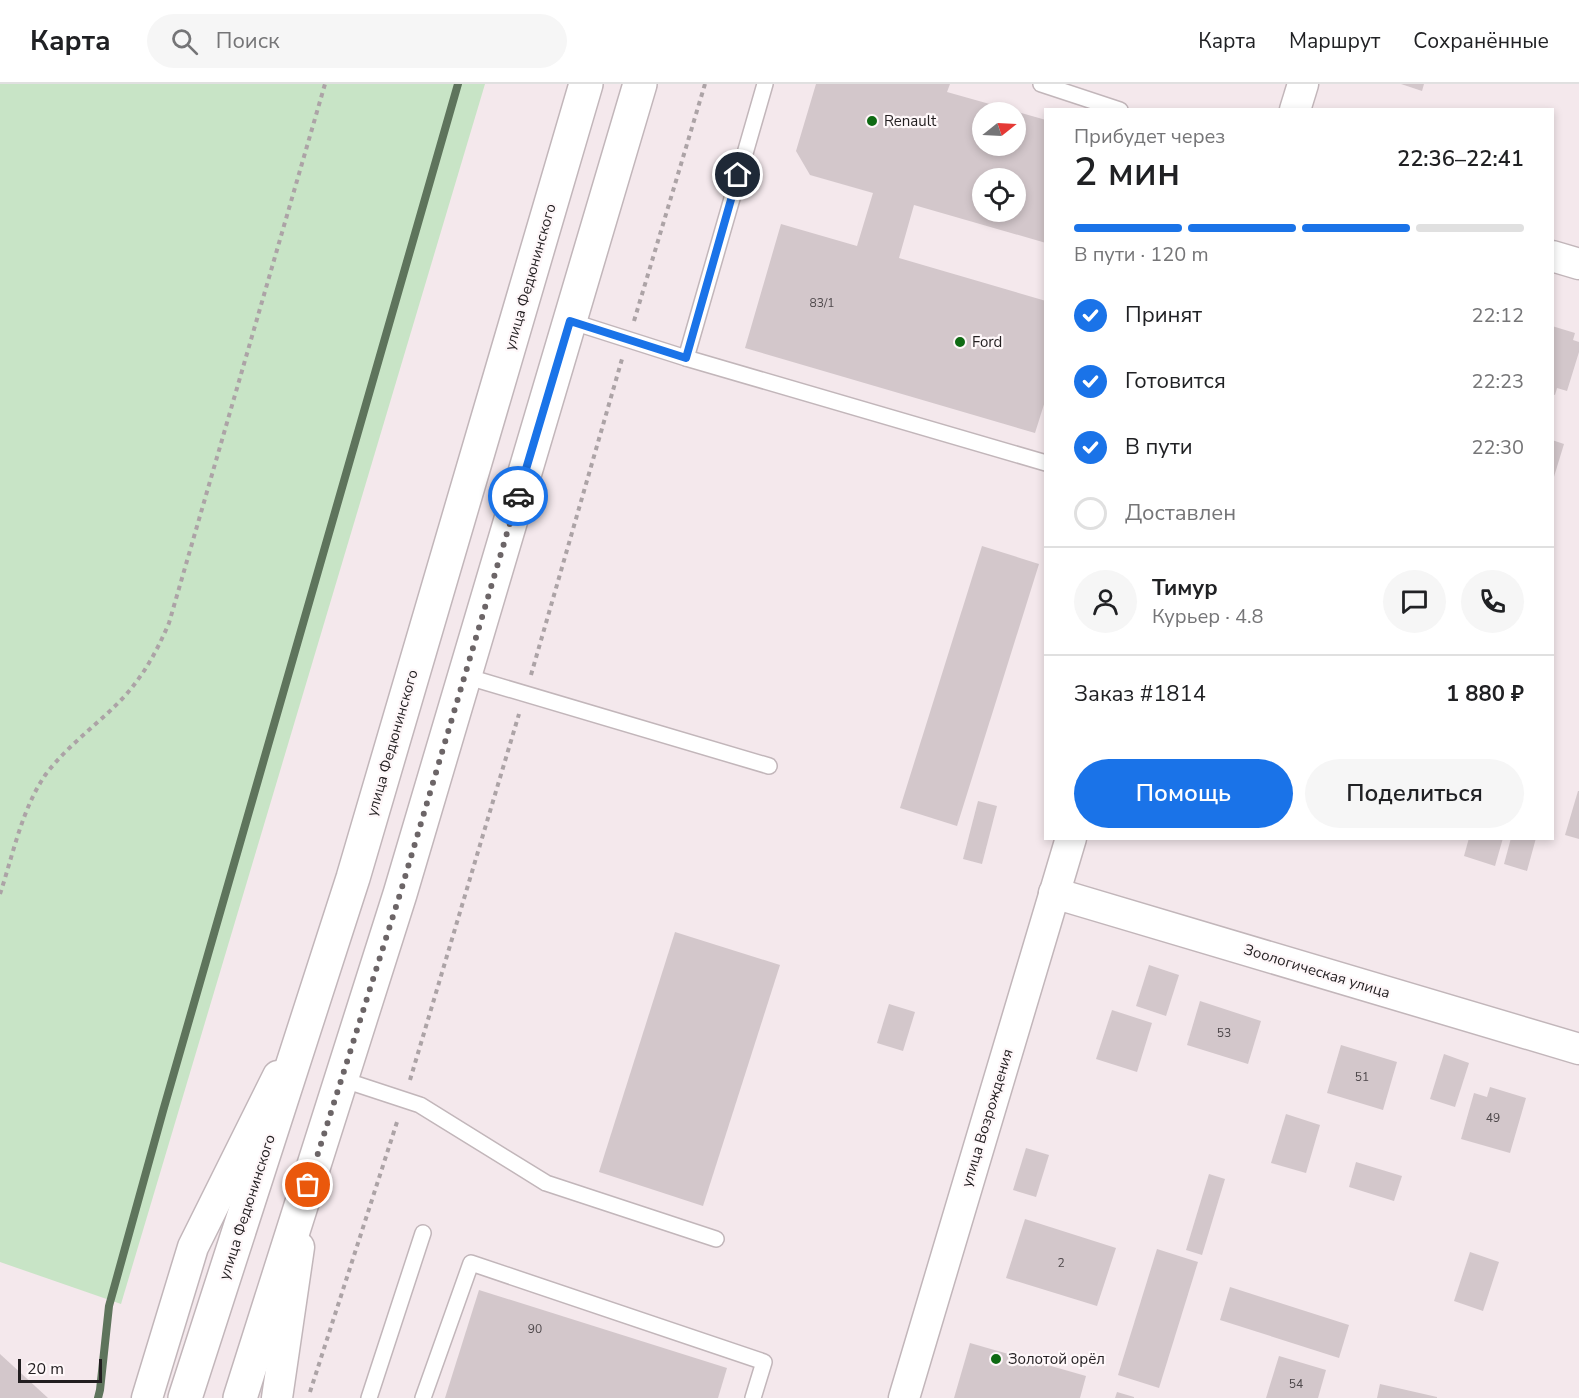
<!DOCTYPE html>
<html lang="ru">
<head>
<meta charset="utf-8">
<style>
	:root { --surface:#fff; --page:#f6f6f6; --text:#202124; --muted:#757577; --line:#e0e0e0; --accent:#1a73e8 }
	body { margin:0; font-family:"Nunito Sans",sans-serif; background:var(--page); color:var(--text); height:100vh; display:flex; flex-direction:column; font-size:22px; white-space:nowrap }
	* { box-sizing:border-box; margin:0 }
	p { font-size:20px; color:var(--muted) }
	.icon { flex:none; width:33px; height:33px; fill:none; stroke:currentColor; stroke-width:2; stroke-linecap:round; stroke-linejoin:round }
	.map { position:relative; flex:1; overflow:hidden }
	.drawer { position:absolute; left:1044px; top:24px; width:510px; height:732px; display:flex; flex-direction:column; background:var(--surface); border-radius:0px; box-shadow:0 3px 9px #0003 }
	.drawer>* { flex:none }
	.needle { width:39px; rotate:72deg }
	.tools { position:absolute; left:972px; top:18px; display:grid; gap:12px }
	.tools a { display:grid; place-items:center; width:54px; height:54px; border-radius:50%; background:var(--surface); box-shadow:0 3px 9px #0003; font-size:30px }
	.scale { position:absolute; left:18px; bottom:15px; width:84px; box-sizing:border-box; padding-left:6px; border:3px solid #221e20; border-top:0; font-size:16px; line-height:21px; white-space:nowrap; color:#221e20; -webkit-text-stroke:4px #fef7f9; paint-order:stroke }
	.pin { position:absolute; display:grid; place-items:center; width:51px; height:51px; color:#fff; margin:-26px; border:3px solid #fff; border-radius:50%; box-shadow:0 2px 6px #0007 }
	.courier { position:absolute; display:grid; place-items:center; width:60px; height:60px; margin:-30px; border:4px solid #1a73e8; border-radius:50%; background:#fff; color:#222; box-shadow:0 2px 8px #0007 }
	.headline em { font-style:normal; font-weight:600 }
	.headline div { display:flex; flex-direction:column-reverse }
	.headline { display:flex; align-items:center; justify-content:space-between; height:102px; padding:0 30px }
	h1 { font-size:39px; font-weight:600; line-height:45px }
	.bar { display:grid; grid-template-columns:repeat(4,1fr); gap:9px 6px; align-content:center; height:72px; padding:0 30px }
	.bar i { height:8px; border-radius:4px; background:var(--line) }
	.bar .current { background:var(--accent) }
	.bar p { grid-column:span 4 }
	.line { display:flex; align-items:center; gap:15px; padding:0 30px; border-top:2px solid var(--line) }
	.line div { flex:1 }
	.round { display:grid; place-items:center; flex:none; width:63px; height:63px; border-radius:32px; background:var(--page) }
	ol { padding:0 30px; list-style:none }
	li { display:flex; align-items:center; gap:18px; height:66px }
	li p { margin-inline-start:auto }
	li .icon { padding:6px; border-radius:50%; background:var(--accent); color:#fff; stroke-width:4 }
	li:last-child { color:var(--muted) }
	li i { width:33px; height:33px; border:3px solid var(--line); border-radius:50% }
	.cta { display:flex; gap:12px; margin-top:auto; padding:12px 30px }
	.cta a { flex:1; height:69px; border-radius:36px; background:var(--accent); color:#fff; font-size:24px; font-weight:600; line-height:69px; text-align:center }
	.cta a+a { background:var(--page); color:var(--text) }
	header { display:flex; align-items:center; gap:36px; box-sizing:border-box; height:84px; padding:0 30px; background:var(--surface); border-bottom:2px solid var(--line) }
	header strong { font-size:28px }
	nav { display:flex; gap:33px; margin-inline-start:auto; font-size:21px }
	.search { width:420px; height:54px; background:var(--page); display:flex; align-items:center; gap:15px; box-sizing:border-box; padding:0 21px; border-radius:33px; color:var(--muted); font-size:22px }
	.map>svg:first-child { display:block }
</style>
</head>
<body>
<header>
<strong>Карта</strong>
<div class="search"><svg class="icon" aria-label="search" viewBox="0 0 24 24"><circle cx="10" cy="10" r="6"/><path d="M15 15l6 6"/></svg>Поиск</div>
<nav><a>Карта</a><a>Маршрут</a><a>Сохранённые</a></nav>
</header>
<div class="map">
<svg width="1579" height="1314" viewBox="0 0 1579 1314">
	<rect width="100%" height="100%" fill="#f4e8ec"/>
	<!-- green -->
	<polygon fill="#c8e4c6" points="0,0 485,0 121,1220 0,1178"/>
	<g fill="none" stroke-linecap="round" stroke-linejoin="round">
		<!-- stream -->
		<polyline stroke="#5e745c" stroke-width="8" points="98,1314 100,1306 109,1222 163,1027 458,0"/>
	</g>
	<!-- building -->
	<g fill="#d3c7cb" fill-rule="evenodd">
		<path d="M816 0H950L947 8 1046 36V159L914 121 899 174 1046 217V314L1035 349 745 264 781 140 857 162 873 109 810 91 796 67ZM982 28H1016V62H982ZM982 94H1016V128H982Z"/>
		<polygon points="1401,0 1424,0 1422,7"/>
		<polygon points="1552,242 1575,249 1573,256 1579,258 1579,268 1567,307 1557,304 1555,311 1552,310"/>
		<polygon points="1552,356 1564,360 1553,396 1552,396"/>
		<polygon points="982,462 1039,480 957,742 900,724"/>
		<polygon points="1578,707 1579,707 1579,755 1565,751"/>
		<polygon points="978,717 997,722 982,780 963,775"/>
		<polygon points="1469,754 1503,754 1495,782 1464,772"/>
		<polygon points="1511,754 1536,754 1527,787 1504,780"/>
		<polygon points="675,848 780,881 703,1122 599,1088"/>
		<polygon points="1149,881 1179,891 1166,932 1136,922"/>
		<polygon points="1200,917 1261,937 1248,980 1187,961"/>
		<polygon points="889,920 915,928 903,967 877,959"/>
		<polygon points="1112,926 1152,939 1137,988 1096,975"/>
		<polygon points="1341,961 1397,978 1383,1026 1327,1009"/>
		<polygon points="1444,970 1469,979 1455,1023 1430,1015"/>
		<polygon points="1490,1003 1526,1014 1510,1069 1461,1055 1474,1009 1487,1013"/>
		<polygon points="1286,1030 1320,1041 1306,1089 1271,1079"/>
		<polygon points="1026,1064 1049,1071 1036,1113 1013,1106"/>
		<polygon points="1356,1078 1402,1092 1394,1117 1349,1103"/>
		<polygon points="1209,1090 1225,1095 1202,1171 1186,1166"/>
		<polygon points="1025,1135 1116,1164 1097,1222 1006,1194"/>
		<polygon points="1157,1165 1198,1178 1159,1304 1118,1291"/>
		<polygon points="1470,1168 1499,1178 1483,1227 1454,1217"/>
		<polygon points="1230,1203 1349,1241 1339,1274 1220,1236"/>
		<polygon points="479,1206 727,1284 718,1314 445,1314"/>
		<polygon points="970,1259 1086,1292 1080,1314 954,1314"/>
		<polygon points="0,1270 48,1314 0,1314"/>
		<polygon points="1279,1272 1326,1286 1318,1314 1266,1314"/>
		<polygon points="1380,1300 1437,1313 1437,1314 1377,1314"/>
		<polygon points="1117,1308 1134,1313 1134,1314 1115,1314"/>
	</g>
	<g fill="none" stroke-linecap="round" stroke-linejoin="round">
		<defs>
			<g id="service">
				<polyline points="1041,0 1120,26"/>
				<polyline points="570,237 686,274 765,0"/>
				<polyline points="686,274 1046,379"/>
				<polyline points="465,592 769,682"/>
				<polyline points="341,995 420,1021 546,1099 716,1155"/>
				<polyline points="369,1314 423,1149"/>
				<polyline points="423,1314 471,1179 764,1278 753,1314"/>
			</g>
			<g id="minor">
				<polyline points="1295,26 1303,0"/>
				<polyline points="1552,172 1579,180"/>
				<polyline points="1054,809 1579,965"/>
				<polyline points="147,1314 193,1163 278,992"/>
				<polyline points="277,1314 299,1163"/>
				<polyline points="904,1314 1071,754"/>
			</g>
			<g id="trunk">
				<polyline points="185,1314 353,794 586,0"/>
				<polyline points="240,1314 400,810 640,0"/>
			</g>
		</defs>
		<!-- service casing -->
		<use href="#service" stroke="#c2b6ba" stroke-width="18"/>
		<!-- minor casing -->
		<use href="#minor" stroke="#c2b6ba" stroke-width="33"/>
		<!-- trunk casing -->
		<use href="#trunk" stroke="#c2b6ba" stroke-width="36"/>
		<!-- path -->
		<g stroke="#aca3a6" stroke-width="4" stroke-dasharray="4.5 4.5" stroke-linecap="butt">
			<polyline points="634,237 705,0"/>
			<polyline points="531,591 622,275"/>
			<path d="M0 810C13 771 22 724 46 690 67 662 97 641 121 616 143 593 157 567 169 539L325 0"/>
			<polyline points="410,996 519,630"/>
			<polyline points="310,1308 398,1035"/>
		</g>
		<!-- service -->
		<use href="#service" stroke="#fff" stroke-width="15"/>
		<!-- minor -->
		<use href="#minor" stroke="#fff" stroke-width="30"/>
		<!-- trunk -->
		<use href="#trunk" stroke="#fff" stroke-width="33"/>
	</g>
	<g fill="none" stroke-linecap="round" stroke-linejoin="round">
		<!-- done -->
		<polyline stroke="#6c6567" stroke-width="6" stroke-dasharray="0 10.8" points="308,1101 400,810 518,412"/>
		<!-- route -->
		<polyline stroke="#1a73e8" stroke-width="8" points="518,412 570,237 686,274 738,91"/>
	</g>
	<!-- markers -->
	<g fill="#0e6a13" stroke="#fef7f9" stroke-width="2">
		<circle cx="872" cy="37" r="6"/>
		<circle cx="960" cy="258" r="6"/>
		<circle cx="996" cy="1275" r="6"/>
	</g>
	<g text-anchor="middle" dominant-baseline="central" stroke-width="4.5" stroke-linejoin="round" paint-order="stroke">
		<!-- number labels -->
		<g font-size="12" fill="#4e484b">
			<text x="822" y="219">83/1</text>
			<text x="1224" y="949">53</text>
			<text x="1362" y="993">51</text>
			<text x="1493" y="1034">49</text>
			<text x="1061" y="1179">2</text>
			<text x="535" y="1245">90</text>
			<text x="1296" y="1300">54</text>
		</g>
		<!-- poi labels -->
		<g font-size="15" fill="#221e20" stroke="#fef7f9" text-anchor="start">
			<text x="884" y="37">Renault</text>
			<text x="972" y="258">Ford</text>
			<text x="1008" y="1275">Золотой орёл</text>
		</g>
		<!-- street labels -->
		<g font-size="15" fill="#221e20" stroke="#fef7f9">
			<text transform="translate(530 193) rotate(-74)">улица Федюнинского</text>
			<text transform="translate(392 659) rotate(-74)">улица Федюнинского</text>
			<text transform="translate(1317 887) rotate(17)">Зоологическая улица</text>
			<text transform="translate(987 1034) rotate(-73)">улица Возрождения</text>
			<text transform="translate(247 1123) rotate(-72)">улица Федюнинского</text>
		</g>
	</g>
</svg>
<div class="tools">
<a><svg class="needle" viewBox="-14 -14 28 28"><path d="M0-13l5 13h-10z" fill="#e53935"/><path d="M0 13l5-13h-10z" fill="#757577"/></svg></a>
<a><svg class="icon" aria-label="locate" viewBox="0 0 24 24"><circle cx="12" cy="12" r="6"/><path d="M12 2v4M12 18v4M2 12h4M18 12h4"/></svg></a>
</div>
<div class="scale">20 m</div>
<div class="pin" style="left:308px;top:1101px;background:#ea580c"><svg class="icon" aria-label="bag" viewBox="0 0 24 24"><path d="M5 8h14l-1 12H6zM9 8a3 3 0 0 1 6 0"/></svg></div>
<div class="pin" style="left:738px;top:91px;background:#1f2937"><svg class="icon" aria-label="home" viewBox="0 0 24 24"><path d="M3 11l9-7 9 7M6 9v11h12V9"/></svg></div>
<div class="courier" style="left:518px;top:412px"><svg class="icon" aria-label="car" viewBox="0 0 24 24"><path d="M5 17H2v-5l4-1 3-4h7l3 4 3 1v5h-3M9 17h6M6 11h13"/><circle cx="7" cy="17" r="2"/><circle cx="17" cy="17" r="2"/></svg></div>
<section class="drawer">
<div class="headline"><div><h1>2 мин</h1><p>Прибудет через</p></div><em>22:36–22:41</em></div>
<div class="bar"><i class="current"></i><i class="current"></i><i class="current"></i><i></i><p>В пути · 120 m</p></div>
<ol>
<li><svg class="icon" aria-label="check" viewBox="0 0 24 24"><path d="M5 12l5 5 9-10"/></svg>Принят<p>22:12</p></li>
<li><svg class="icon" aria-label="check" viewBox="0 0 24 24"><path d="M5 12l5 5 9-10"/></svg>Готовится<p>22:23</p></li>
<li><svg class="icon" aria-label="check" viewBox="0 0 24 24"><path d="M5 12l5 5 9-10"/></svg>В пути<p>22:30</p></li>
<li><i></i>Доставлен</li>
</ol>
<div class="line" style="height:108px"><a class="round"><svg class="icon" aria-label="person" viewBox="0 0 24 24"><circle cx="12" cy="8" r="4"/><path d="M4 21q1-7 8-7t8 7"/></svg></a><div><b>Тимур</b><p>Курьер · 4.8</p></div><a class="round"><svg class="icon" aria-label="chat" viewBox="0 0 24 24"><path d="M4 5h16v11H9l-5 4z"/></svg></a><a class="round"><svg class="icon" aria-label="phone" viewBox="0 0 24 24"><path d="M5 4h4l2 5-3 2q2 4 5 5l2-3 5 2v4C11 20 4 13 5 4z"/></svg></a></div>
<div class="line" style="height:78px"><div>Заказ #1814</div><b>1 880 ₽</b></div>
<div class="cta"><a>Помощь</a><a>Поделиться</a></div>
</section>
</div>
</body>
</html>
